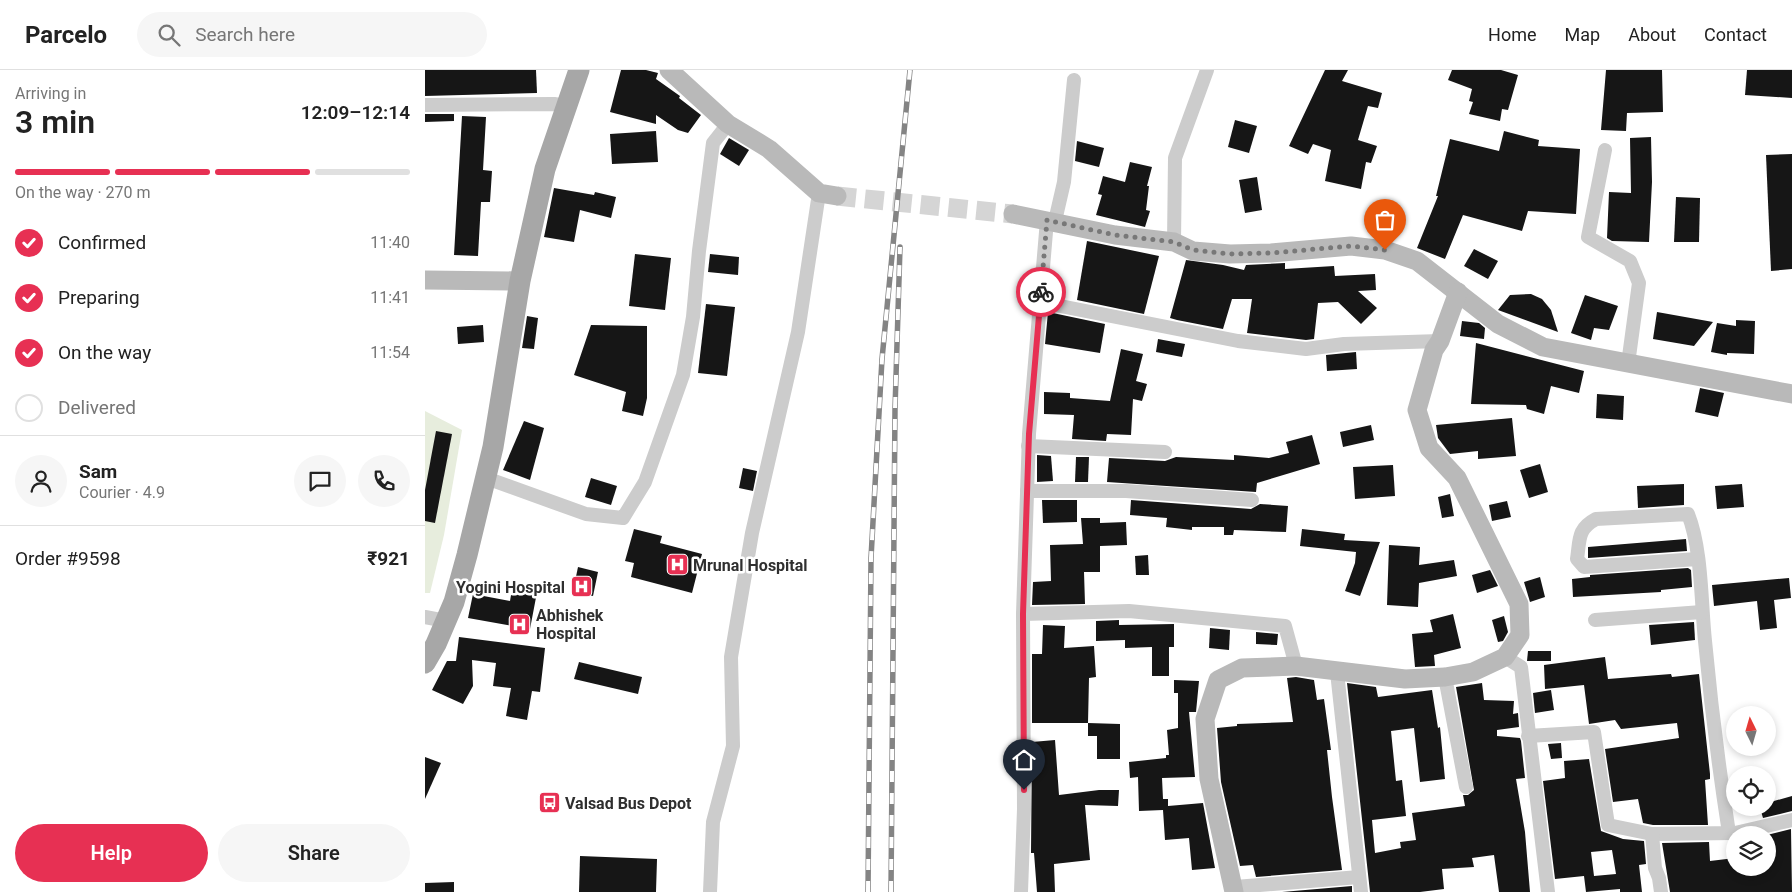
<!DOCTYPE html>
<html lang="en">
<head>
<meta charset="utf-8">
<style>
	:root { --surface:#fff; --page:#f6f6f6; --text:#222; --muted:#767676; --line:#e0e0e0; --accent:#e73053 }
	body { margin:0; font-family:Roboto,sans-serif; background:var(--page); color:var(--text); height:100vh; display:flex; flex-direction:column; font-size:19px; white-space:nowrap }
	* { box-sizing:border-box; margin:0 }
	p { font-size:16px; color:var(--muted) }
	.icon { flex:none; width:28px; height:28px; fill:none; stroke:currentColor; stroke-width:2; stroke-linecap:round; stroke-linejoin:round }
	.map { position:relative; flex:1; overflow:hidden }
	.drawer { display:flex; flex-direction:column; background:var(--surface); width:425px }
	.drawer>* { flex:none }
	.needle { width:32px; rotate:355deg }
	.buttons { position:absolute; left:1301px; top:636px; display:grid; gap:10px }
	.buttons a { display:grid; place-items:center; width:50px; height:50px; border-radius:50%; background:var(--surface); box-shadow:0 2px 8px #0003; font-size:25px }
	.pin { position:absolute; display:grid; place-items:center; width:42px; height:42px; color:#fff; margin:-51px -21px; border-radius:50% 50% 50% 0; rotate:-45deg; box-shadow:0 0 5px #0007 }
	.pin .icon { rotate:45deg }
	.courier { position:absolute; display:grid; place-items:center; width:50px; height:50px; margin:-25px; border:4px solid #e73053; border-radius:50%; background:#fff; color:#222; box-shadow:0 1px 6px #0007 }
	.head em { font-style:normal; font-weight:600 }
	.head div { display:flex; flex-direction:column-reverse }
	.head { display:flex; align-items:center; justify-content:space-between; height:85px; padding:0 15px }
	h1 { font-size:32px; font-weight:600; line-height:38px }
	.bar { display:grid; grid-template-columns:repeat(4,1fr); gap:8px 5px; align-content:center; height:60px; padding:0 15px }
	.bar i { height:6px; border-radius:4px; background:var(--line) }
	.bar .selected { background:var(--accent) }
	.bar p { grid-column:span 4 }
	.line { display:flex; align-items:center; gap:12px; padding:0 15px; border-top:1px solid var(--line) }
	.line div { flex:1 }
	.round { display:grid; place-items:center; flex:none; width:52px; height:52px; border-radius:26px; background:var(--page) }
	ol { padding:0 15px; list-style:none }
	li { display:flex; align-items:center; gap:15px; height:55px }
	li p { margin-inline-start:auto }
	li .icon { padding:5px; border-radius:50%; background:var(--accent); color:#fff; stroke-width:4 }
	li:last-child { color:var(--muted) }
	li i { width:28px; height:28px; border:2px solid var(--line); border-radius:50% }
	.action { display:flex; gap:10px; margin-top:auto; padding:10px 15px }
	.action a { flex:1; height:58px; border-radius:30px; background:var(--accent); color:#fff; font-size:20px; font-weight:600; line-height:58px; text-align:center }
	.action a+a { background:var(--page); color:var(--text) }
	header { display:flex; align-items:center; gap:30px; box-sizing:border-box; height:70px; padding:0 25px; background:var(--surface); border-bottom:1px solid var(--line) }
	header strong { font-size:24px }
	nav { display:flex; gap:28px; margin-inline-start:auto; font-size:18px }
	.search { width:350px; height:45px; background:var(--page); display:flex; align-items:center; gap:12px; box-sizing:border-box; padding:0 18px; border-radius:28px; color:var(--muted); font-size:19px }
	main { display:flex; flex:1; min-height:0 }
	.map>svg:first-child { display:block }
</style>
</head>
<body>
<header>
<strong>Parcelo</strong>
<div class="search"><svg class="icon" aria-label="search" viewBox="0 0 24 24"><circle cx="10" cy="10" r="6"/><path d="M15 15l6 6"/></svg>Search here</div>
<nav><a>Home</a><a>Map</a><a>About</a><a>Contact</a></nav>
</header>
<main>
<section class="drawer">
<div class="head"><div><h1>3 min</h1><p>Arriving in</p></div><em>12:09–12:14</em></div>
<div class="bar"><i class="selected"></i><i class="selected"></i><i class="selected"></i><i></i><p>On the way · 270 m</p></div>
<ol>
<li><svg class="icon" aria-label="check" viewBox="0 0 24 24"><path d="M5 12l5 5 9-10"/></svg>Confirmed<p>11:40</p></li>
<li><svg class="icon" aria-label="check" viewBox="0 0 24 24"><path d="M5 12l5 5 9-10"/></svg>Preparing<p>11:41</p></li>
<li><svg class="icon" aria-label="check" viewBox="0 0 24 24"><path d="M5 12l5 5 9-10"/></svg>On the way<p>11:54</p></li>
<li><i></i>Delivered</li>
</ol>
<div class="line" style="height:90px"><a class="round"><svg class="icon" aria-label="person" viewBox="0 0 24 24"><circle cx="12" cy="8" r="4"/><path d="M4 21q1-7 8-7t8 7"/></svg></a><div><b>Sam</b><p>Courier · 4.9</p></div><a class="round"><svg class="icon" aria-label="chat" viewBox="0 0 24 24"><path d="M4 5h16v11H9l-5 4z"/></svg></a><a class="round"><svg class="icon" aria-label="phone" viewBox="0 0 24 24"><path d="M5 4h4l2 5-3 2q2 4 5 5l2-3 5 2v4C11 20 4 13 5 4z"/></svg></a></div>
<div class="line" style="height:65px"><div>Order #9598</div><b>₹921</b></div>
<div class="action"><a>Help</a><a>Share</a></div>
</section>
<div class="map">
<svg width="1367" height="822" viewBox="0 0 1367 822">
	<rect width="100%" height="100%" fill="#fff"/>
	<!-- green -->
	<polygon fill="#e7eddd" points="0,341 37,360 19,465 5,523 0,523"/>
	<!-- building -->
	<g fill="#161616" fill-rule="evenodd">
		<polygon points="0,0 111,0 112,23 0,26"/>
		<polygon points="196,0 221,0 233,3 231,9 255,26 254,28 276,45 263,63 253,60 231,45 231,54 185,42"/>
		<polygon points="900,0 923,0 917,11 957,23 953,38 943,36 933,70 952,76 946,93 941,92 936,119 900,111 906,80 888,74 883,84 864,76"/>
		<polygon points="1027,0 1076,0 1093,5 1083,40 1077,39 1075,51 1044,44 1048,32 1044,31 1047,19 1023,10"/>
		<polygon points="1181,0 1237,0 1238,42 1202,43 1201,61 1176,60"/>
		<polygon points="1322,0 1367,0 1367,28 1320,25"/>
		<polygon points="0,44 29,44 29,51 0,52"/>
		<polygon points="37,46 61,47 58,100 67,101 65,132 56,132 53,186 29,185"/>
		<polygon points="810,50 832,56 824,83 803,77"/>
		<polygon points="231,61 233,92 187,94 185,64"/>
		<polygon points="1079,61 1114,70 1113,76 1155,79 1151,144 1103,141 1097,161 1038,145 1020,189 992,178 1013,126 1011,126 1025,69 1074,81"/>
		<polygon points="1226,67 1227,112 1224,172 1187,171 1182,168 1184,122 1206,123 1205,68"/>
		<polygon points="304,68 324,80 314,96 295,84"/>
		<polygon points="652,71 679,78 674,97 650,91"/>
		<polygon points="1367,84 1367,199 1346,201 1341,85"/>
		<polygon points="705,92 727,97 722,116 724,116 721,140 725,141 720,157 671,145 677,125 673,124 678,106 700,112"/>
		<polygon points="832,107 837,140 820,143 814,110"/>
		<polygon points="129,118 169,125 170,122 191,127 186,148 155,140 149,172 119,167"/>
		<polygon points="1251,127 1275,128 1274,172 1249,172"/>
		<polygon points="662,171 734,186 719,244 652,230"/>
		<polygon points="1049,179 1073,191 1063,209 1039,196"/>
		<polygon points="210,184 246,188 240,240 204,236"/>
		<polygon points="285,184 314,187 313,205 283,202"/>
		<polygon points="761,190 798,195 819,200 821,195 860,193 860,199 909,196 910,206 950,204 951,220 933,221 952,238 936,254 913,232 893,233 889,269 881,270 822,263 827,229 807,229 798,259 752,250 745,248"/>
		<polygon points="1106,224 1117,229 1126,240 1133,262 1073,240 1085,225"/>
		<polygon points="1160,225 1193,236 1184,260 1169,258 1166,270 1146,263"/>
		<polygon points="281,234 310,237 302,306 273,303"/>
		<polygon points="623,242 680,254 675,283 620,274"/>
		<polygon points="1232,242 1288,252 1269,276 1228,269"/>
		<polygon points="102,246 113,248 109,279 97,278"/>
		<polygon points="1311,250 1330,251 1329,284 1302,283 1302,285 1286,282 1292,253 1311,256"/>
		<polygon points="1037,251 1054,253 1060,258 1059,269 1035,266"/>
		<polygon points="58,255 59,272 33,274 32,257"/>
		<polygon points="166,255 222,256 222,328 218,346 197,341 201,322 149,305"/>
		<polygon points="733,269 760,274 757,287 731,282"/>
		<polygon points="1051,273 1159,301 1154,323 1126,316 1119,344 1102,339 1101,335 1046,334"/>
		<polygon points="696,279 718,284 711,311 722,314 717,331 708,329 706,365 682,364 681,371 647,369 649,345 619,344 619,322 645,323 645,328 685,331"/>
		<polygon points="931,282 932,299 902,301 901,285"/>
		<polygon points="1275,318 1299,323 1293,347 1270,342"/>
		<polygon points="1172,324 1199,326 1198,350 1171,348"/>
		<polygon points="1087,348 1091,386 1053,389 1053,381 1025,384 1013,368 1011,355"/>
		<polygon points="99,351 119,358 105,410 78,400"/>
		<polygon points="946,355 949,370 918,377 915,362"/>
		<polygon points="11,361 27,364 10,453 0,451 0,420"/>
		<polygon points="887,365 895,394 832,413 831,422 682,412 684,388 740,391 751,387 809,390 809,385 844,388 864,383 861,372"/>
		<polygon points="612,385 626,386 628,411 612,412"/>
		<polygon points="651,387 664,387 663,412 650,412"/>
		<polygon points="1115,394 1123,422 1104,428 1095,400"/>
		<polygon points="968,395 970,426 930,429 928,397"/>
		<polygon points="318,398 332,401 328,421 314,418"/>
		<polygon points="166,408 192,416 186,435 160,427"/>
		<polygon points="1259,414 1259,435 1213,438 1212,416"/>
		<polygon points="1317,414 1319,437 1292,439 1290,416"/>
		<polygon points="1025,424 1029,446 1017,448 1013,427"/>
		<polygon points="617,430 652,430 652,452 618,453"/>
		<polygon points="706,430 826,439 835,434 863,436 861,462 809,460 808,465 799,465 799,457 767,457 767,460 741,457 742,448 705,445"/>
		<polygon points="1082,431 1086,447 1067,451 1064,435"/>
		<polygon points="656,448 675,448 675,453 701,452 702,475 675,476 675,502 659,502 660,534 607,535 608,512 626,511 625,475 658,474"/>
		<polygon points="209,459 237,466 235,473 277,484 267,523 206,507 209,493 200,491"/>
		<polygon points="877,459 920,464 919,470 955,472 935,526 920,521 930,493 931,482 875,476"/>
		<polygon points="1261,469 1262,481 1163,488 1163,477"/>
		<polygon points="964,475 995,477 994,495 1029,490 1032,506 994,513 993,537 962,535"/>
		<polygon points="723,485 724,505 711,505 710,486"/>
		<polygon points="153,497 173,502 168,526 148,521"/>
		<polygon points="1263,498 1266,500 1267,517 1236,520 1236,522 1148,527 1147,509 1165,507 1165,505"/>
		<polygon points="1065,500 1073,516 1052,523 1047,505"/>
		<polygon points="1115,507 1120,527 1105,532 1099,512"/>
		<polygon points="1364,508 1366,528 1349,530 1352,558 1335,560 1332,531 1289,536 1287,515"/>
		<polygon points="88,513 113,517 105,559 43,548 48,524 85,531"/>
		<polygon points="1028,544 1036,578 1009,585 1010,596 990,597 987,564 1008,562 1005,550"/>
		<polygon points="1079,546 1083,562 1078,571 1073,572 1067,550"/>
		<polygon points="694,550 694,555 749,554 749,577 744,577 744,606 727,606 727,577 700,578 700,570 671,571 671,551"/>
		<polygon points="1269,552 1270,570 1226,575 1224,555"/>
		<polygon points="618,555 640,556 639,578 669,576 671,607 664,608 663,653 607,653 607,584 617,584"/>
		<polygon points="785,558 805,560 804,580 784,578"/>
		<polygon points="831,562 853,564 852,575 831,574"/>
		<polygon points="34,567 120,578 115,622 107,621 102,650 81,646 86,618 68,616 71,593 47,590 48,616 38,634 7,620 22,591 31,591"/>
		<polygon points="1103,581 1126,581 1126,591 1102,591"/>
		<polygon points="1180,587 1183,609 1246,604 1247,607 1274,604 1285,704 1285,709 1280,710 1283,755 1228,755 1218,753 1213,729 1188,732 1180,679 1254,668 1252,653 1196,659 1190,650 1164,654 1159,615 1120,619 1119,595"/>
		<polygon points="154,592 217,607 213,624 149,609"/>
		<polygon points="871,607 889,610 892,630 899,629 906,680 902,680 907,727 917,800 831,807 828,795 815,796 796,712 792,658 812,656 812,654 868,652 862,608"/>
		<polygon points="749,610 774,611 771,642 764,642 770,707 737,708 738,729 743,729 743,736 778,733 790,798 767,800 764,768 740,770 738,740 714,741 713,707 705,708 704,692 741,688 741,685 744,685 742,660 753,658 753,623 749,623"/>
		<polygon points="922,613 951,617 953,627 1007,620 1013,658 1015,657 1020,709 995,712 989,658 966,661 971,711 977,710 981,746 947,750 950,783 976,778 975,772 991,770 987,743 1040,736 1038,725 1043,725 1049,720 1031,617 1057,613 1059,630 1089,631 1088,644 1093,643 1094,657 1072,660 1072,666 1095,668 1096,671 1100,708 1091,709 1100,762 1105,822 1074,822 1069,785 1047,788 1049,797 1017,799 1019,819 995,822 945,822"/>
		<polygon points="1126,620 1129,640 1110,643 1108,623"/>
		<polygon points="663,653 695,654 695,689 672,689 672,666 663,666"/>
		<polygon points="630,670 634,725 674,720 694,720 693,736 660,735 665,790 629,794 630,822 612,822 609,783 606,783 607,672"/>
		<polygon points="1136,673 1137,688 1126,689 1123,674"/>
		<polygon points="0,687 16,693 0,729"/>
		<path d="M1164 689 1176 761 1198 769 1219 771 1221 794 1214 795 1217 822H1195V819L1161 822 1159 806 1130 809 1118 711 1140 708 1139 691ZM1187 780 1191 804 1169 806 1166 782Z"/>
		<polygon points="1367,726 1367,741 1338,748 1335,738 1342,738 1342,733"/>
		<polygon points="1366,759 1367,822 1245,822 1237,773 1284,772 1285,791 1310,788 1310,798 1342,798 1342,765"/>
		<polygon points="155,786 232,789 231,822 154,822"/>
		<polygon points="29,812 29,822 0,822 0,813"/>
		<polygon points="927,816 927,822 857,822"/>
	</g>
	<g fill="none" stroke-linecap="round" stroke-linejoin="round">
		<!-- secondary-tunnel -->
		<polyline stroke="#d5d5d5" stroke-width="19" stroke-dasharray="19 9" stroke-linecap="butt" points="412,126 588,144"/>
		<!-- street -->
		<g stroke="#ccc" stroke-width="14">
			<polyline points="0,35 129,34 142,36"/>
			<polyline points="1180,80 1163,167 1205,191 1214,213 1203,294"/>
			<polyline points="630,151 639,112 649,10"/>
			<polyline points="749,172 750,88 782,0"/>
			<polyline points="615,232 813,271 881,279 919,274 1015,271"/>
			<polyline points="603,376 740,382"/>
			<polyline points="61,408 161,444 198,448 220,412 258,305 268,247 274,181 288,73 303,54"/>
			<polyline points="602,421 701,421 827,430"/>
			<path d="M1272 489 1159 497 1152 489C1155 470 1152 459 1171 449L1263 444C1277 479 1276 533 1280 571 1286 636 1294 699 1304 763"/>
			<polyline points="598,544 704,541 860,556 871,596"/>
			<polyline points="0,547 21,551"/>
			<polyline points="1170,550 1277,542"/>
			<polyline points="1080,587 1096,597 1123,822"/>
			<polyline points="912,602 936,822"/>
			<polyline points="1020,607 1041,717"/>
			<polyline points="1103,666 1169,662 1183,755 1227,764 1310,763 1367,750"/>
			<polyline points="1227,764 1230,798 1234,808 1236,822"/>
			<polyline points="810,817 934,807"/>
			<polyline points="285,822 288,752 308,676 306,587 327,463 373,262 394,123"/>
			<polyline points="596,822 599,739 598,544 604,364 622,150"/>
		</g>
		<!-- secondary -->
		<g stroke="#b9b9b9" stroke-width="19">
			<polyline points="244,0 303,54 344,79 394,123 412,126"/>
			<polyline points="588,144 690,165 749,172 768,181 805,184 846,183 926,176 960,180 992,191 1073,254 1118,277 1367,324"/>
			<polyline points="0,210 95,211"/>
			<polyline points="809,822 784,709 780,649 793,610 817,598 871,596 980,609 1020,607 1048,602 1080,587 1095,565 1094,534 1032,408 1004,378 992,340 1009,280 1015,271 1033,222"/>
		</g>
		<!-- primary -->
		<polyline stroke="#a7a7a7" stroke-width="21" points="0,593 11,574 29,532 42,485 68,377 95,211 120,99 154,0"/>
		<defs>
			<g id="rail">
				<polyline points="443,822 446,488 457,289 485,0"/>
				<polyline points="466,822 470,339 475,177"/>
			</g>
		</defs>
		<!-- rail casing -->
		<use href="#rail" stroke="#848484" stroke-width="5.5"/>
		<!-- rail -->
		<use href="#rail" stroke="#fff" stroke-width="4" stroke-dasharray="11" stroke-linecap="butt"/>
	</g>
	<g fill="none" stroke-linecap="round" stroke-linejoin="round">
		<!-- done -->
		<polyline stroke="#787878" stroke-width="5" stroke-dasharray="0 9" points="616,222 622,150 690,165 749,172 768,180 805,184 846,183 926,176 960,180"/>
		<!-- route -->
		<polyline stroke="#e73053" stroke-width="6" points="599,720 598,544 604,364 616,222"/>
	</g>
	<!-- icons -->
	<defs>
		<symbol id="hospital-square" viewBox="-11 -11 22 22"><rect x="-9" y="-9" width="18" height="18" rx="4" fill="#e73053" stroke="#fff"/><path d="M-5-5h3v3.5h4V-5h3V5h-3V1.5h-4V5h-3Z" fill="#fff"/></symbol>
		<symbol id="bus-square" viewBox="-11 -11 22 22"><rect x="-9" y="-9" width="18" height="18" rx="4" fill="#e73053" stroke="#fff"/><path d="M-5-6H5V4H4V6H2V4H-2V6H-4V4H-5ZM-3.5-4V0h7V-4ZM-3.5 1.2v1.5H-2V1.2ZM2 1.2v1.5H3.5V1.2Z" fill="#fff"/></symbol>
	</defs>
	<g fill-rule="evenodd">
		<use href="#hospital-square" x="240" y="482" width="25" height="25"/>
		<use href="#hospital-square" x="144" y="504" width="25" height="25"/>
		<use href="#hospital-square" x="82" y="542" width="25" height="25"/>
		<use href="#bus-square" x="112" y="720" width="25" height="25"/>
	</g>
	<g text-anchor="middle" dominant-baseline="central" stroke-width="5" stroke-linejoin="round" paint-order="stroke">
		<!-- poi labels -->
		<g font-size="16" font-weight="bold" fill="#2f2f2f" stroke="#fff" text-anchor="start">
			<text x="268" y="495">Mrunal Hospital</text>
			<text x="140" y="517" text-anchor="end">Yogini Hospital</text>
			<text x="111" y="545">Abhishek<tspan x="111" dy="18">Hospital</tspan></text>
			<text x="140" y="733">Valsad Bus Depot</text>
		</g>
	</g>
</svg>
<div class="buttons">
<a><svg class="needle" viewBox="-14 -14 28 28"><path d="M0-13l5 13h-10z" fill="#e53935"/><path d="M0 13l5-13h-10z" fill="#767676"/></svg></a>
<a><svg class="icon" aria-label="locate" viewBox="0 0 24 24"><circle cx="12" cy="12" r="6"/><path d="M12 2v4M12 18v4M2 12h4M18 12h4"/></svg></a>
<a><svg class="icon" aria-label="layers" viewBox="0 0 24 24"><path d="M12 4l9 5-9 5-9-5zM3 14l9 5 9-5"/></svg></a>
</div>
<div class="pin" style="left:960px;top:180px;background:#ea580c"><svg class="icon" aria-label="bag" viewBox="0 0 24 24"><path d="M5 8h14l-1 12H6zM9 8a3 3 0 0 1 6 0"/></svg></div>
<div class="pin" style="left:599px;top:720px;background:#1f2937"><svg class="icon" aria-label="home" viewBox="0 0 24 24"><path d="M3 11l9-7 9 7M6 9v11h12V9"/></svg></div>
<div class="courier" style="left:616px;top:222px"><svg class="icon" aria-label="bike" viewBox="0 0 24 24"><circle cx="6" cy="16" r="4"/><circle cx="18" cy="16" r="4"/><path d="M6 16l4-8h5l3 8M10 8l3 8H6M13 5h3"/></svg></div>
</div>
</main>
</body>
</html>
